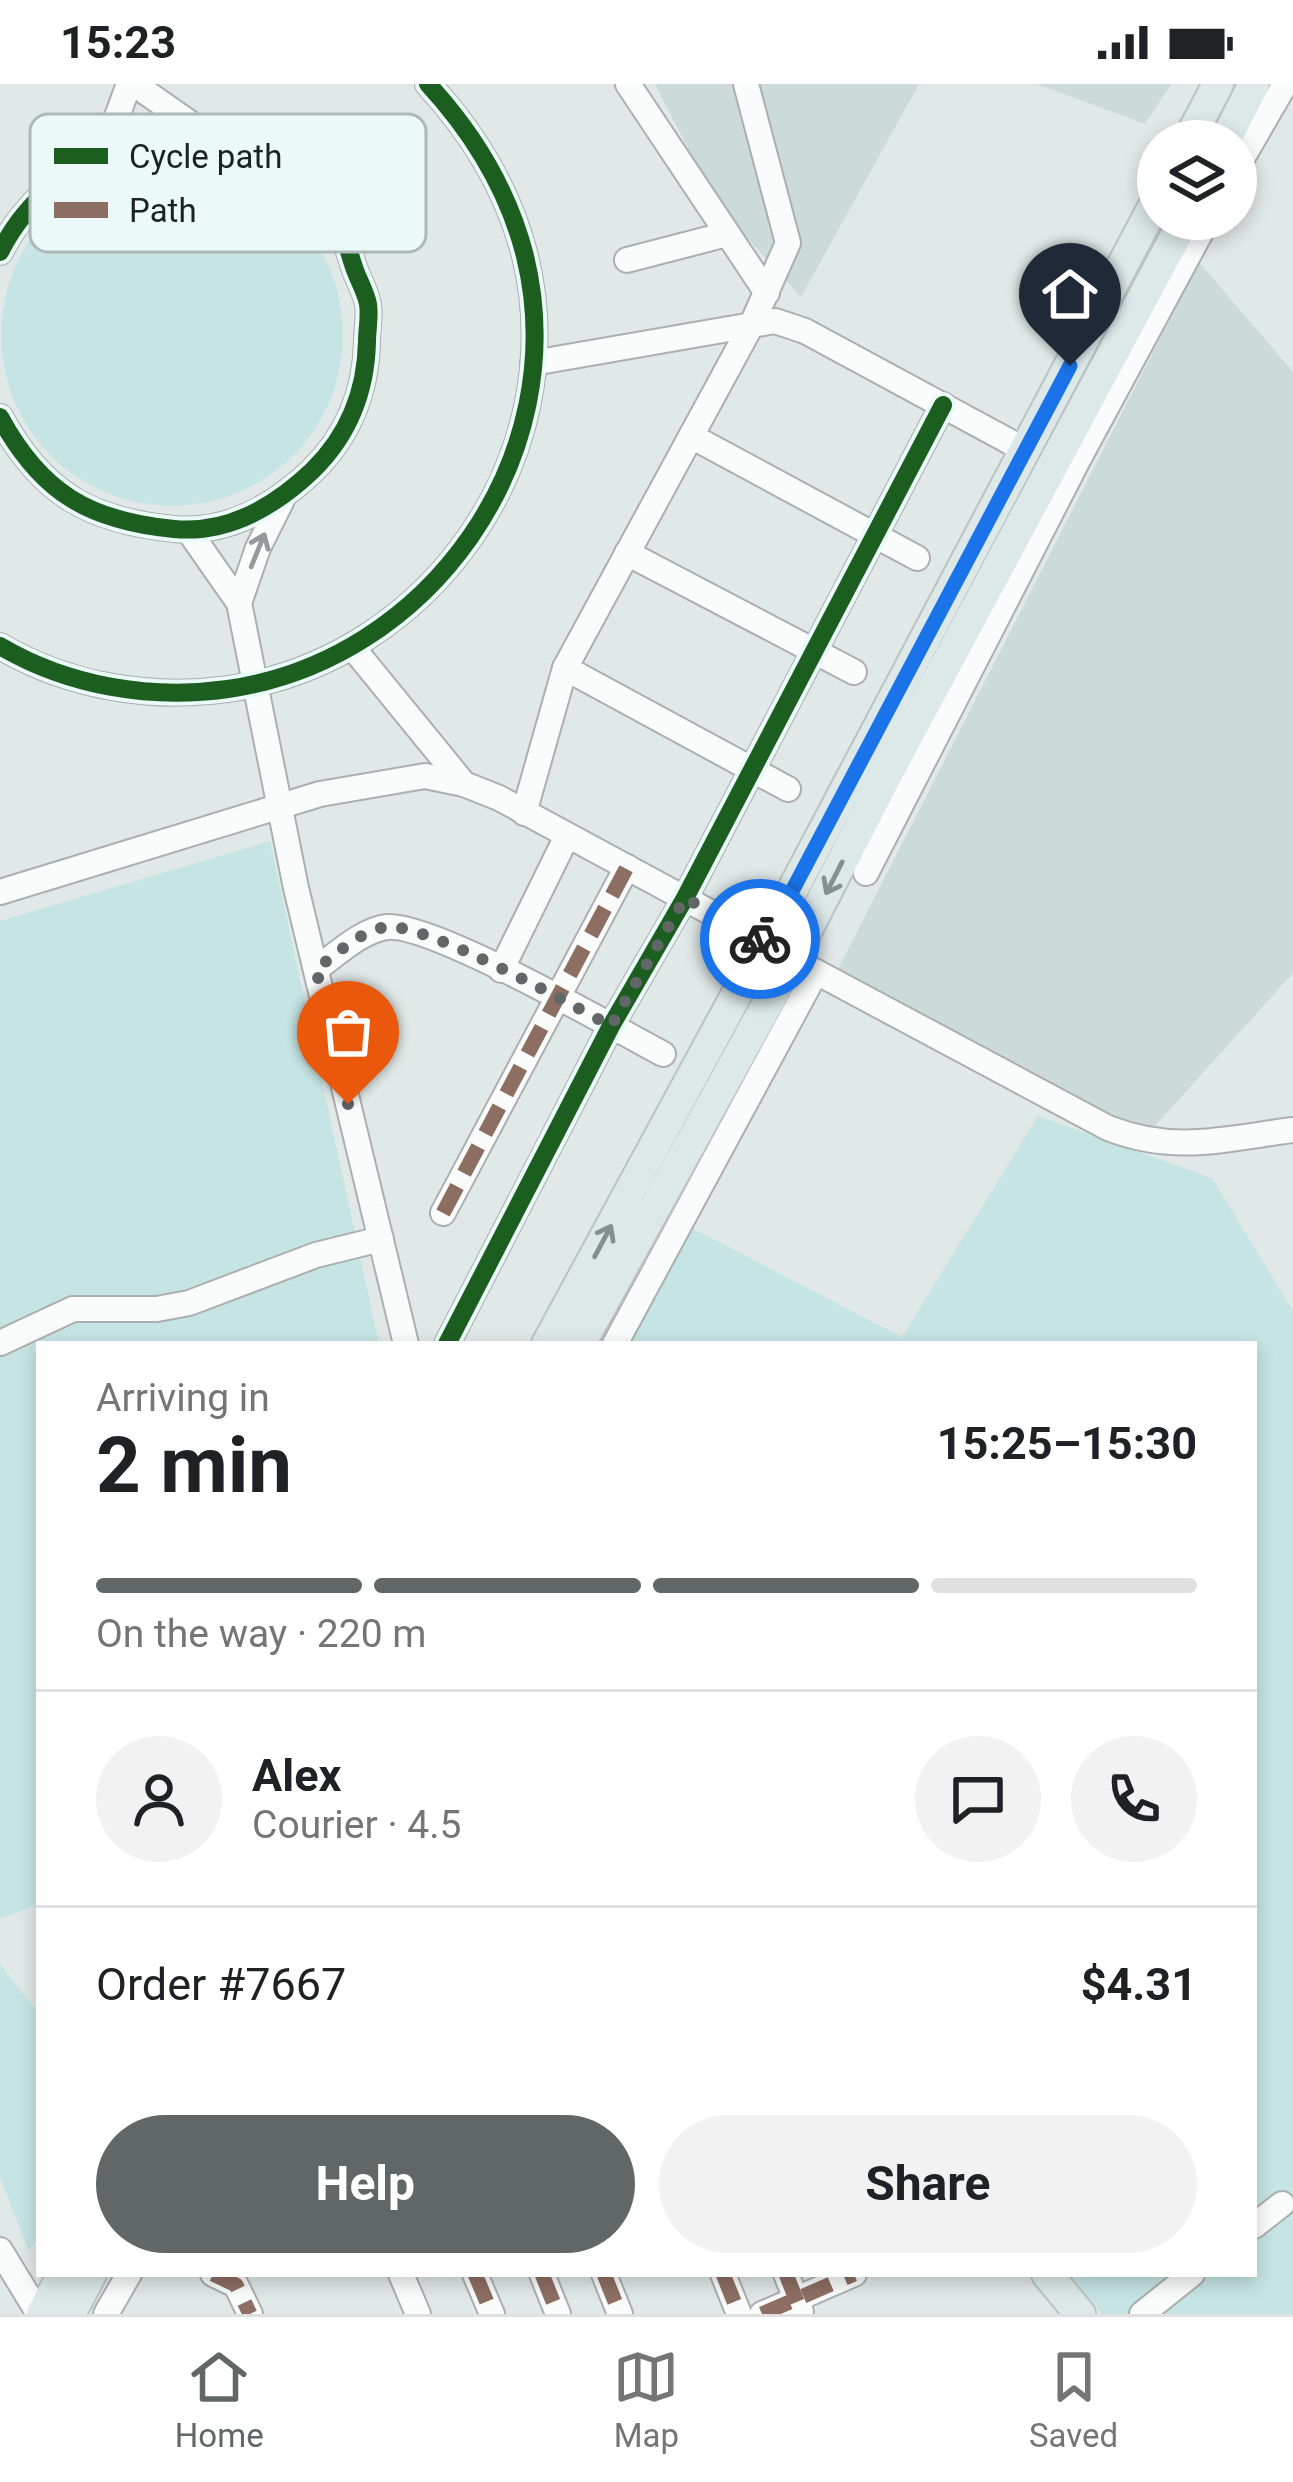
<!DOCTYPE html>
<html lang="en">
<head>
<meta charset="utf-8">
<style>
	:root { --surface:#fff; --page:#f2f2f2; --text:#202124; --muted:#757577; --line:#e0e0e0; --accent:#616767 }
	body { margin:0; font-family:Roboto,sans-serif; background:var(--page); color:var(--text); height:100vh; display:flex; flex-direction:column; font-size:45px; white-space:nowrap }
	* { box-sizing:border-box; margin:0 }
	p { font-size:39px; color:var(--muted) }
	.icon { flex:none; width:66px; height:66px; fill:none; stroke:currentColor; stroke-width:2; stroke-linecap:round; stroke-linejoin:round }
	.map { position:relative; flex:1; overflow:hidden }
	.details { position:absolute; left:36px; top:1257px; width:1221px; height:936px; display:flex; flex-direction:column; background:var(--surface); border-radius:0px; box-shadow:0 6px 18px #0003 }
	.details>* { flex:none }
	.fabs { position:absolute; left:1137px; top:36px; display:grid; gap:24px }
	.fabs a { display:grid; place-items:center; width:120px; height:120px; border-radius:50%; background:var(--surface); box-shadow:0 6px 18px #0003; font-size:60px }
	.pin { position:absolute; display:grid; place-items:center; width:102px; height:102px; color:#fff; margin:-123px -51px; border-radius:50% 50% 50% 0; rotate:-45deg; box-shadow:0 0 12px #0007 }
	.pin .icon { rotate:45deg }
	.courier { position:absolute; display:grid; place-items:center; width:120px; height:120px; margin:-60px; border:9px solid #1a73e8; border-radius:50%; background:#fff; color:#222; box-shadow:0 3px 15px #0007 }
	.summary em { font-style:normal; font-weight:700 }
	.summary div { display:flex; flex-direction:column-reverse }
	.summary { display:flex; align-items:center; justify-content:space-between; height:204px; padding:0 60px }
	h1 { font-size:78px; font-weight:700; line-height:90px }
	.bar { display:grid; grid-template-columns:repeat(4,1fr); gap:18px 12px; align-content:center; height:144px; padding:0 60px }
	.bar i { height:15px; border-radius:9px; background:var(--line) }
	.bar .selected { background:var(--accent) }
	.bar p { grid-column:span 4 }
	.line { display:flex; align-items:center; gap:30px; padding:0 60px; border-top:3px solid var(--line) }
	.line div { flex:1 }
	.round { display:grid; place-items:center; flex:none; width:126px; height:126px; border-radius:63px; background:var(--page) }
	.primary-button { display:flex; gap:24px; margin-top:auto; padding:24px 60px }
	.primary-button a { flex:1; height:138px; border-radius:72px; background:var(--accent); color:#fff; font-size:48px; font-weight:700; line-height:138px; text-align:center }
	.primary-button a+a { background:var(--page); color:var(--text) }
	.status { display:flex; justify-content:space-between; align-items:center; height:84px; padding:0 60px; background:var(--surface); direction:ltr }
	.status svg { height:33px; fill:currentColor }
	.tabs { display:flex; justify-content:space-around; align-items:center; height:168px; border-top:3px solid var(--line); background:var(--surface); font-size:33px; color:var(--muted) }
	.tabs a { display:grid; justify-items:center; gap:6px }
	.tabs .selected { color:var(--accent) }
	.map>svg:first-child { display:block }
</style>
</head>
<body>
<div class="status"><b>15:23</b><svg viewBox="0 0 49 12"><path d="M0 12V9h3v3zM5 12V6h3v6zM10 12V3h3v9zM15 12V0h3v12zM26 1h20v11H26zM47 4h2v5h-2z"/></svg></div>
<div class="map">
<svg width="1293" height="2230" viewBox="0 0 1293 2230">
	<rect width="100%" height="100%" fill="#e1e8e8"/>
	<!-- built -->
	<g fill="#ccdada">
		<polygon points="655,0 919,0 801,213 717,121"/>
		<polygon points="1037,0 1171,0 1145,40"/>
		<polygon points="1199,178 1293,288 1293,889 1146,1052 837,887"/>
	</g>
	<!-- green -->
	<g fill="#c6e4e4">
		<circle cx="172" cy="251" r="171"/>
		<polygon points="270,757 379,1260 39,1260 39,1820 0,1835 0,837"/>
		<polygon points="1038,1032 1212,1094 1293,1227 1293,2230 1102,2230 1070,2190 1254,2190 1254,1260 628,1260 686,1141 902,1253"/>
		<polygon points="0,1880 39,1930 39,2149 29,2168 0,2093"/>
	</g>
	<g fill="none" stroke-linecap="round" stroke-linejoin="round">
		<defs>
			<g id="minor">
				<polyline points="134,0 221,61"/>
				<polyline points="628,0 767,209"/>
				<polyline points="103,70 129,0"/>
				<polyline points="1236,85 1285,0"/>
				<path d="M0 168C60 49 220 17 312 118 322 128 336 140 343 152 348 162 351 175 355 186 359 197 366 209 368 220 370 232 367 246 367 257 366 308 349 351 312 387 275 422 228 450 174 445 90 437 41 409 0 333"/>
				<polyline points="627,176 727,150"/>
				<polyline points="533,279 775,237 805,247 1025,366"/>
				<polyline points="691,352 917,474"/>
				<polyline points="188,446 239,519 296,804 406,1260"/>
				<polyline points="627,469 854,588"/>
				<polyline points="239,519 258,464 282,416"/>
				<path d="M0 562C68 602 150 616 228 605 429 576 574 373 525 172 508 105 474 50 428 0"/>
				<polyline points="353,564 464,700"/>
				<polyline points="565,584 788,705"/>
				<polyline points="524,729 565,584 752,240 788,159 746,0"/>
				<polyline points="866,789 1078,376 1208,135"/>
				<polyline points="0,808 320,710 425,692 464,700 499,714 765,858"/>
				<path d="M792 875 1108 1044C1175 1070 1224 1055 1293 1046"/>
				<path d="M316 885C336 871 362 846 387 843 433 839 614 944 663 970"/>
				<polyline points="501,886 567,752"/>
				<polyline points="443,1129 627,783"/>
				<polyline points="0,1259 73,1225 157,1225 189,1219 316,1171 381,1155"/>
				<polyline points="447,1260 611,942 685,814 943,321"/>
				<polyline points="615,1260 816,888"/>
				<polyline points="1254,2142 1282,2120"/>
				<polyline points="0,2166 39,2230"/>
				<polyline points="213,2190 236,2201 250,2230"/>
				<polyline points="401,2190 418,2230"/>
				<polyline points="475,2190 492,2230"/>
				<polyline points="542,2190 558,2230"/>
				<polyline points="604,2190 620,2230"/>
				<polyline points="723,2190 739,2230"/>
				<polyline points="786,2190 801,2228"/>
				<polyline points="106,2230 129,2190"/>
				<polyline points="762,2230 854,2190"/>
				<polyline points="1142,2230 1192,2190"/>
			</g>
			<g id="major">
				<polyline points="1188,57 1218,0"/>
				<polyline points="1225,57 1254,0"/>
				<polyline points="547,1260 765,858 1158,114"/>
				<polyline points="580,1260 792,875 885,694 1185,135"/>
				<polyline points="1047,2190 1080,2230"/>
				<polyline points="42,2230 63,2190"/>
				<polyline points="70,2230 91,2190"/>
			</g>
		</defs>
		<!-- minor casing -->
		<use href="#minor" stroke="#aaafaf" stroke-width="28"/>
		<!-- major casing -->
		<use href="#major" stroke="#bfc2c2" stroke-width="34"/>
		<!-- minor -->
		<use href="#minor" stroke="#fafcfc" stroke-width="24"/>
		<!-- major -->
		<use href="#major" stroke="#dde9e9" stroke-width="30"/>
		<!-- quiet -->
		<g stroke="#8d6e63" stroke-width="15" stroke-dasharray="30 15" stroke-linecap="butt">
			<polyline points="443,1129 627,783"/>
			<polyline points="213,2190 236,2201 250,2230"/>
			<polyline points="475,2190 492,2230"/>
			<polyline points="542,2190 558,2230"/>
			<polyline points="604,2190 620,2230"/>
			<polyline points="723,2190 739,2230"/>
			<polyline points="786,2190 802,2230"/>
			<polyline points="762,2230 854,2190"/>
		</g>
		<defs>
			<g id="cycleway">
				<path d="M0 168C60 49 220 17 312 118 322 128 336 140 343 152 348 162 351 175 355 186 359 197 366 209 368 220 370 232 367 246 367 257 366 308 349 351 312 387 275 422 228 450 174 445 90 437 41 409 0 333"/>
				<path d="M0 562C68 602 150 616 228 605 429 576 574 373 525 172 508 105 474 50 428 0"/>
				<polyline points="447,1260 611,942 685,814 943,321"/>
			</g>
		</defs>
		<!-- cycleway casing -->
		<use href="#cycleway" stroke="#ebf9f8" stroke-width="26"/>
		<!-- cycleway -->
		<use href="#cycleway" stroke="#1b5e20" stroke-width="18"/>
	</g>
	<!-- one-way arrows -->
	<defs><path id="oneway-shaft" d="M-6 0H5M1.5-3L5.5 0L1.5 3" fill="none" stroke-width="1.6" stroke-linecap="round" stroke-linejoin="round" transform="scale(3)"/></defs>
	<use stroke="#969999" href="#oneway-shaft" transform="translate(258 466) rotate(-68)"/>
	<g stroke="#868f8f">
		<use href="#oneway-shaft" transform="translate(834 794) rotate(117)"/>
		<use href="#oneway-shaft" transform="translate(603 1157) rotate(-62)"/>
	</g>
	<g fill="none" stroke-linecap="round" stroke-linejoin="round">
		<!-- done -->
		<path stroke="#616767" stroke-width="12" stroke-dasharray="0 21.6" d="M348 1020 316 885C336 871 363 844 388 843 428 840 570 920 611 942L685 814 760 855"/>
		<!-- route -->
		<polyline stroke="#1a73e8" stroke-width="15" points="760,855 765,858 1070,282"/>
	</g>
	<!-- legend -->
	<rect x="30" y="30" width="396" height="138" rx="18" fill="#ebf9f8" stroke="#adb8b8" stroke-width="3"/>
	<rect x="54" y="64" width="54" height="16" fill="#1b5e20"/>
	<rect x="54" y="118" width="54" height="16" fill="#8d6e63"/>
	<g font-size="33" fill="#1c2121">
		<text x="129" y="84">Cycle path</text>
		<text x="129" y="138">Path</text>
	</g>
</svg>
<div class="fabs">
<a><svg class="icon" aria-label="layers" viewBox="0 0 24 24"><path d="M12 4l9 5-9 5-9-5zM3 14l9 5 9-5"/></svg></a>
</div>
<div class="pin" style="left:348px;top:1020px;background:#ea580c"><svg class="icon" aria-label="bag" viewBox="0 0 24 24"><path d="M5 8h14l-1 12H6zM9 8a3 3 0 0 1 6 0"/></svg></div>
<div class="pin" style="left:1070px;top:282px;background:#1f2937"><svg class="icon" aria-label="home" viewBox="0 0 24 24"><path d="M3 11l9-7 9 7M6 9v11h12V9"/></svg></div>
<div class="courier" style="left:760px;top:855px"><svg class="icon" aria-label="bike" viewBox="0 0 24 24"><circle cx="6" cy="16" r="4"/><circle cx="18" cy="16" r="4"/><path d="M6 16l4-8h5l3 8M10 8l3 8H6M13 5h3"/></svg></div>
<section class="details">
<div class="summary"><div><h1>2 min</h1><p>Arriving in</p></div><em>15:25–15:30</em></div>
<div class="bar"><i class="selected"></i><i class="selected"></i><i class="selected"></i><i></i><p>On the way · 220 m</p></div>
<div class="line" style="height:216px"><a class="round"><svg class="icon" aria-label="person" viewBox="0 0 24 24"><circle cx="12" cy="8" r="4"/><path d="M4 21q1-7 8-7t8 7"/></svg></a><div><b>Alex</b><p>Courier · 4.5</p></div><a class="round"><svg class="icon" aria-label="chat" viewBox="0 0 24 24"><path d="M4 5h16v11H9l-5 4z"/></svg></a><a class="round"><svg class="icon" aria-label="phone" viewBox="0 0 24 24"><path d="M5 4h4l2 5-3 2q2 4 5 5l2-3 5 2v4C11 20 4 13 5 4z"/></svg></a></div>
<div class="line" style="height:156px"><div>Order #7667</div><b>$4.31</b></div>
<div class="primary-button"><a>Help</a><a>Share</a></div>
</section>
</div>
<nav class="tabs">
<a class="selected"><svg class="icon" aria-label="home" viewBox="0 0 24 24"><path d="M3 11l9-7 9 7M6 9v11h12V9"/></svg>Home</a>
<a><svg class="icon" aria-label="map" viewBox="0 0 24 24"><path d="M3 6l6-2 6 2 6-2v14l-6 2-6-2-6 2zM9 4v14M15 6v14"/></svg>Map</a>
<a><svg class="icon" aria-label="saved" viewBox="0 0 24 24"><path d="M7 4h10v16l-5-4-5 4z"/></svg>Saved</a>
</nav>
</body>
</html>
